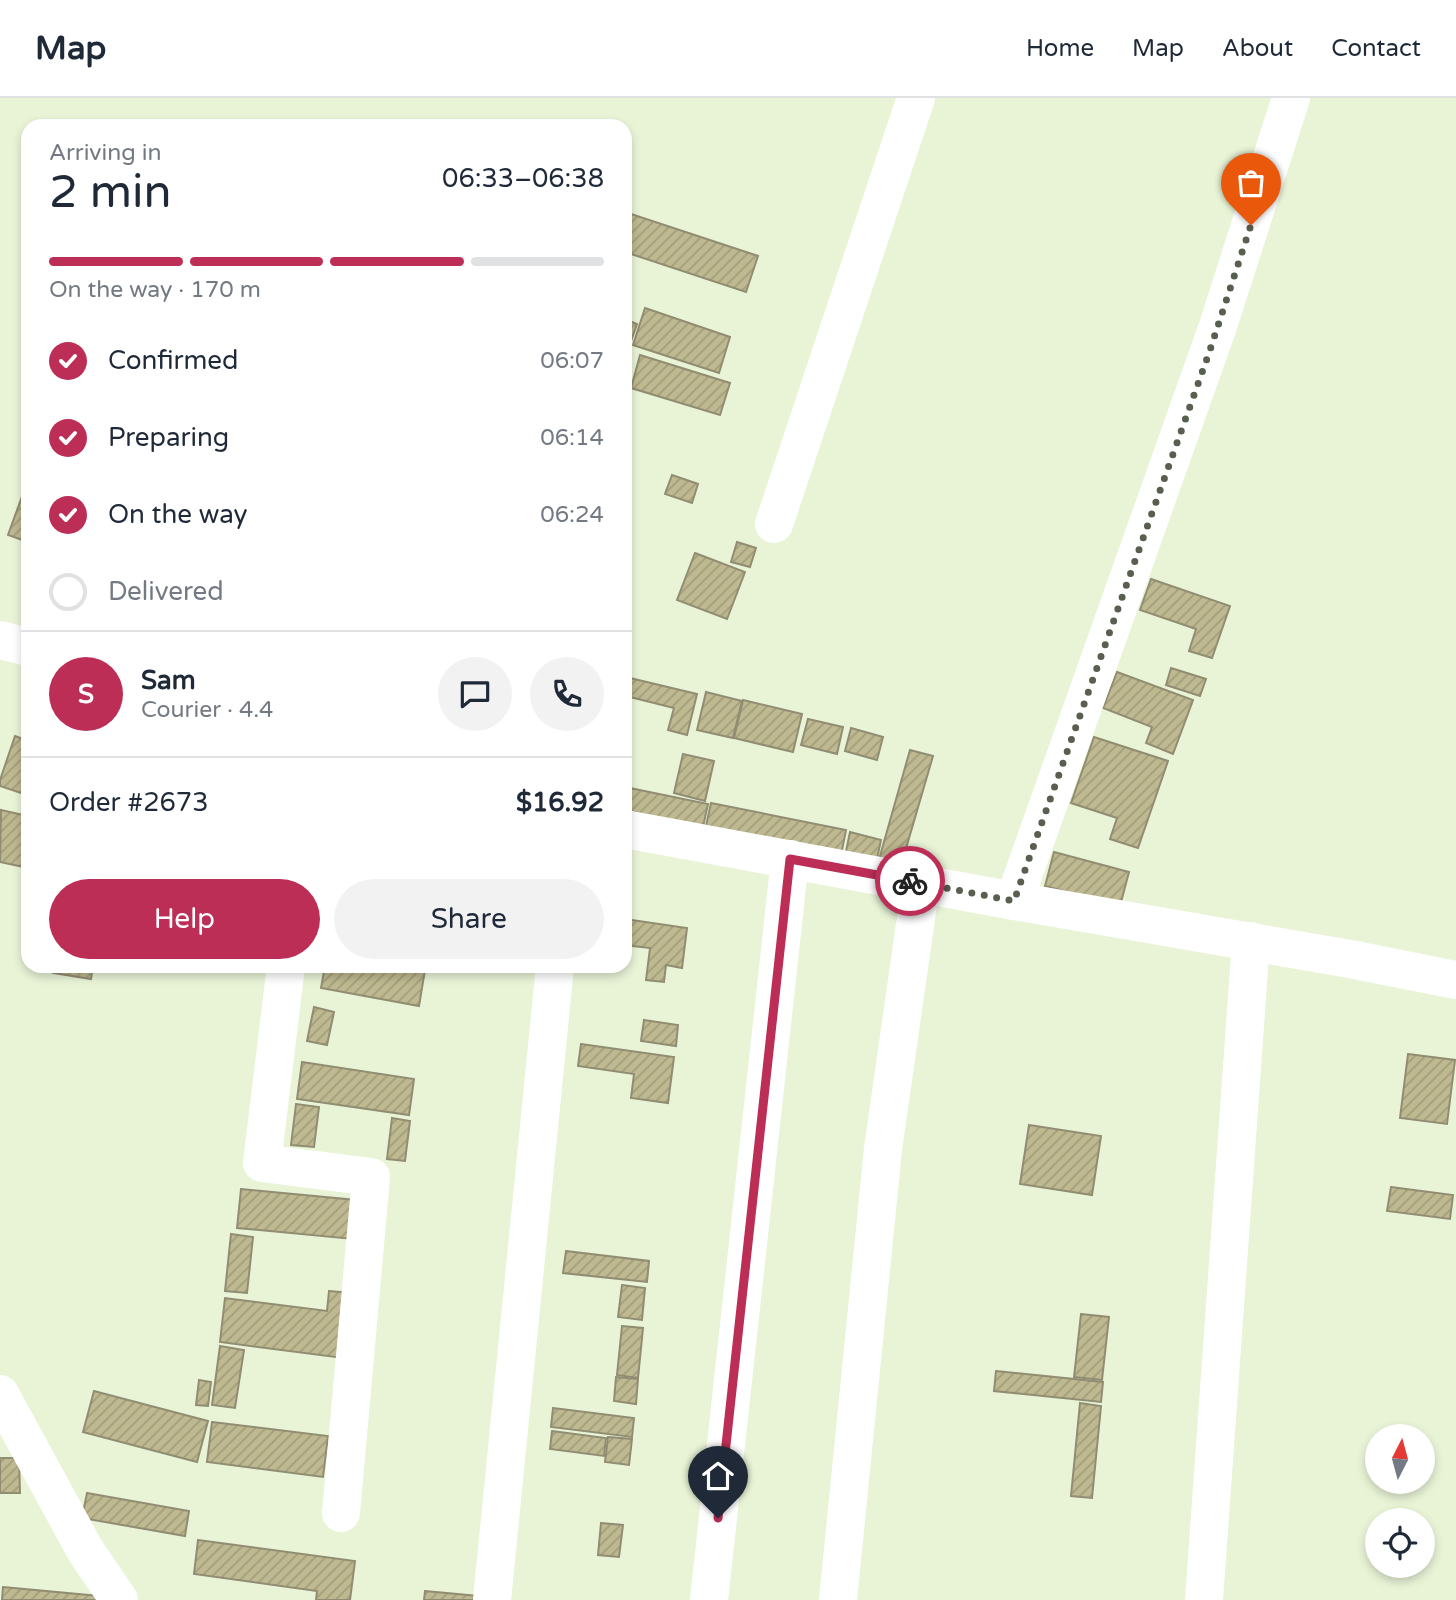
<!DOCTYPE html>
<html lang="en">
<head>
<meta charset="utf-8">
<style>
	:root { --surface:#fff; --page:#f2f2f3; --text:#1f2937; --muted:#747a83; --line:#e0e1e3; --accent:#bd2e57 }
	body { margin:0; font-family:"Varela Round",sans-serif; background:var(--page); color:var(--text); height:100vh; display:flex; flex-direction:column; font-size:26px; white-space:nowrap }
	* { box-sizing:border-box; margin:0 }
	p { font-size:23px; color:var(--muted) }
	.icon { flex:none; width:38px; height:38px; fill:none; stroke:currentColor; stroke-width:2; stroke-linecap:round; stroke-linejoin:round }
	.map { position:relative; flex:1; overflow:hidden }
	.details { position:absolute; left:21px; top:21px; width:611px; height:854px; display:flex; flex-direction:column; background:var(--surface); border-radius:21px; box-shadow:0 4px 10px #0003 }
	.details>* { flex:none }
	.needle { width:46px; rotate:6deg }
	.fabs { position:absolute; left:1365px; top:1326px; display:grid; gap:14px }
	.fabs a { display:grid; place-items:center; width:70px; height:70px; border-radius:50%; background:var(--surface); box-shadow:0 4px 10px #0003; font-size:35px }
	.pin { position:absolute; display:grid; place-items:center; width:60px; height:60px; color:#fff; margin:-72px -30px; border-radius:50% 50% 50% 0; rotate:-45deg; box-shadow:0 0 7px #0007 }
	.pin .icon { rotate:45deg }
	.courier { position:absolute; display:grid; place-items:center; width:70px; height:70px; margin:-35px; border:5px solid #bd2e57; border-radius:50%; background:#fff; color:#222; box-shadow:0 2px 9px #0007 }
	.summary em { font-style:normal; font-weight:600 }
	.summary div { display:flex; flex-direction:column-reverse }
	.summary { display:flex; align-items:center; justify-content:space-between; height:119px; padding:0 28px }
	h1 { font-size:46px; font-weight:600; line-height:52px }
	.bar { display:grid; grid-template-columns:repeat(4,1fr); gap:10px 7px; align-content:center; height:84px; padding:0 28px }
	.bar i { height:9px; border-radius:5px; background:var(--line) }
	.bar .selected { background:var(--accent) }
	.bar p { grid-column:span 4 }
	.line { display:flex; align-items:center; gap:18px; padding:0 28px; border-top:2px solid var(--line) }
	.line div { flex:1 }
	.round { display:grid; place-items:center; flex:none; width:74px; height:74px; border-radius:37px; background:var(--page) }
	ol { padding:0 28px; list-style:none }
	li { display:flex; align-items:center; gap:21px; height:77px }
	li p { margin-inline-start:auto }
	li .icon { padding:7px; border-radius:50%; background:var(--accent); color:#fff; stroke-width:4 }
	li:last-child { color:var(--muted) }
	li i { width:38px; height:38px; border:4px solid var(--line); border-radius:50% }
	.action { display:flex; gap:14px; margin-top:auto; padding:14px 28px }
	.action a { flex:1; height:80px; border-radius:42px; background:var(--accent); color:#fff; font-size:28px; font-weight:600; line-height:80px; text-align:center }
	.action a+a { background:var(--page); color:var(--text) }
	header { display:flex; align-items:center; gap:42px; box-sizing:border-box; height:98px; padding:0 35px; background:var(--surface); border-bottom:2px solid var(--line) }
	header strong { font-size:33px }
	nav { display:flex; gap:38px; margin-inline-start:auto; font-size:24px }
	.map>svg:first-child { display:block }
</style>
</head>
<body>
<header>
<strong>Map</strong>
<nav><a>Home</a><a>Map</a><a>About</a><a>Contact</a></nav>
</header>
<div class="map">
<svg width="1456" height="1502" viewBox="0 0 1456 1502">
	<defs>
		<pattern id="building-hatch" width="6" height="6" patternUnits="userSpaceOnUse" patternTransform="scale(1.75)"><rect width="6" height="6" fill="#beb990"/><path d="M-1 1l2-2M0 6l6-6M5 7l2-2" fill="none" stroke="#a29e7b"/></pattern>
	</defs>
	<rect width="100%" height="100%" fill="#e9f4d7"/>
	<!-- building -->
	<g fill="url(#building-hatch)" stroke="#918d72" stroke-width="2">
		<polygon points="625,114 758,158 746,194 625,154"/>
		<polygon points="645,210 730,239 719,275 633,247"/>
		<polygon points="625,221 637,226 630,246 625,244"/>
		<polygon points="640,257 730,285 720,317 631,290"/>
		<polygon points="672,377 698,386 692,405 665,396"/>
		<polygon points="28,382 28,444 8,437"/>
		<polygon points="737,444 756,450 750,469 731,464"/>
		<polygon points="695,455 745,474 727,521 677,502"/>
		<polygon points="1151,481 1230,508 1212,560 1189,553 1196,531 1140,512"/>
		<polygon points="1171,570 1206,581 1200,598 1166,587"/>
		<polygon points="1117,574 1193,602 1173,656 1146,645 1152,629 1103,610"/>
		<polygon points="630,580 697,596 687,637 668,632 674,610 626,598"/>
		<polygon points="706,594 742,603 733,640 697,632"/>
		<polygon points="743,602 802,616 793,654 734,640"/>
		<polygon points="808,621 843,629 837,656 801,647"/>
		<polygon points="851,630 883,639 877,662 845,653"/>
		<polygon points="15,638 28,643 28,675 21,695 0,688 0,682"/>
		<polygon points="1094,639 1168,663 1138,750 1110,741 1117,720 1071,705"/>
		<polygon points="910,652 933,658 900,771 878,765"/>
		<polygon points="683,656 714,663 705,703 674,695"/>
		<polygon points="625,689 708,706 703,729 625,712"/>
		<polygon points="711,705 846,732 841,757 706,728"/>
		<polygon points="1,712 28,718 28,770 0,764"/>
		<polygon points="850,734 881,742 876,766 845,758"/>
		<polygon points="1054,754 1129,774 1120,808 1045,788"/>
		<polygon points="625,821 687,830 682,870 666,867 664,884 646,882 650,850 625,847"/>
		<polygon points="54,868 93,868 91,881 53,875"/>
		<polygon points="325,868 405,868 425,872 419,908 321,890"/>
		<polygon points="314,909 334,914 327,947 307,943"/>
		<polygon points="644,922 678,927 676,948 641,943"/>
		<polygon points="581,946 674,959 668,1005 631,1000 634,976 578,968"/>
		<polygon points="1408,956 1455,962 1447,1026 1400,1020"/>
		<polygon points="302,964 414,981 409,1017 297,1001"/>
		<polygon points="296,1006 319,1009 314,1049 291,1047"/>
		<polygon points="392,1020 410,1023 405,1063 387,1061"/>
		<polygon points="1029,1027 1101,1038 1092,1097 1020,1086"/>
		<polygon points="1391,1089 1453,1097 1450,1121 1387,1113"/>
		<polygon points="241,1091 356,1102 353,1141 237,1130"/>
		<polygon points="231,1136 253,1139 247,1195 225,1193"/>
		<polygon points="566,1153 649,1163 647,1184 563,1175"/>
		<polygon points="622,1187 645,1190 642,1222 618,1219"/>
		<polygon points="329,1193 351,1195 343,1260 220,1244 225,1200 327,1213"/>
		<polygon points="1081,1216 1109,1219 1102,1282 1074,1279"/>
		<polygon points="622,1228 643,1230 638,1280 617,1277"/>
		<polygon points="220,1248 244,1252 235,1310 212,1307"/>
		<polygon points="996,1273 1103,1284 1101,1304 994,1293"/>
		<polygon points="616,1279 638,1281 636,1306 614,1303"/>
		<polygon points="199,1282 211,1284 208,1308 196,1307"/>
		<polygon points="94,1293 208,1323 197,1364 83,1334"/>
		<polygon points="1080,1305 1101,1308 1092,1400 1071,1398"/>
		<polygon points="553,1310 634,1320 632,1339 551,1329"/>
		<polygon points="212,1324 328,1338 323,1379 207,1364"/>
		<polygon points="552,1333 606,1340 604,1358 550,1351"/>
		<polygon points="608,1339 632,1341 629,1367 605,1364"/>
		<polygon points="0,1360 19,1360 20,1395 0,1395"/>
		<polygon points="87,1395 189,1413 185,1438 82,1420"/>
		<polygon points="601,1425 623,1427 619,1459 598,1457"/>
		<polygon points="198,1442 355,1463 350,1502 316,1502 317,1493 194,1476"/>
		<polygon points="3,1489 99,1498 99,1502 2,1502"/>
		<polygon points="425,1493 478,1498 478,1502 424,1502"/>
	</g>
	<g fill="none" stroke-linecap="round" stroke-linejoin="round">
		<!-- minor -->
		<g stroke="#fff" stroke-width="38">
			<polyline points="774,426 916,0"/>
			<polyline points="0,542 28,549"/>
			<polyline points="625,731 1014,803 1350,861 1456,882"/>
			<polyline points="1014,803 1218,228 1291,0"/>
			<polyline points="286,868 262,1065 371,1079 341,1415"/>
			<polyline points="0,1296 85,1452 119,1502"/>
			<polyline points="492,1502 555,868"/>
			<polyline points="709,1502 790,761"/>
			<polyline points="838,1502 883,1051 921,785"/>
			<polyline points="1204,1502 1251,843"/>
		</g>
	</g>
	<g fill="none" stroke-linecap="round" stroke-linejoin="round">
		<!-- done -->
		<polyline stroke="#595f4f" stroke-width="7" stroke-dasharray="0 12.6" points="910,783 1014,803 1209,255 1251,127"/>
		<!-- route -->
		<polyline stroke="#bd2e57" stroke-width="9" points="718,1420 790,761 910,783"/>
	</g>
</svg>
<div class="fabs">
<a><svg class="needle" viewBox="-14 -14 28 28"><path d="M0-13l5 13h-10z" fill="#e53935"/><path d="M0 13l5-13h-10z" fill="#747a83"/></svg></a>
<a><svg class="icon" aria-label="locate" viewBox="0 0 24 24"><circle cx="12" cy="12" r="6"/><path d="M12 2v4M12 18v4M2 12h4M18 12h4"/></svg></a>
</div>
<div class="pin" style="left:1251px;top:127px;background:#ea580c"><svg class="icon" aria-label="bag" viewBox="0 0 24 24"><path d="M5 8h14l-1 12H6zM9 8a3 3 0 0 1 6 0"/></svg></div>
<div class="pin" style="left:718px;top:1420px;background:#1f2937"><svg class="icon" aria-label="home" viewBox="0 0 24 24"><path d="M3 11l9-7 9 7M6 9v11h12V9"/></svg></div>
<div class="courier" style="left:910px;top:783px"><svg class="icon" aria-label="bike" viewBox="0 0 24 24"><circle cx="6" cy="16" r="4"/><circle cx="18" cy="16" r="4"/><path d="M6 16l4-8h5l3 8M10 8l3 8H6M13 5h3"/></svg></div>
<section class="details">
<div class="summary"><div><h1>2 min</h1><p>Arriving in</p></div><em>06:33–06:38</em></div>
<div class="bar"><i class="selected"></i><i class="selected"></i><i class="selected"></i><i></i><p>On the way · 170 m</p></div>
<ol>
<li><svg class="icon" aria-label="check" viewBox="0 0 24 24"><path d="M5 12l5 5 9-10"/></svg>Confirmed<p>06:07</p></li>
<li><svg class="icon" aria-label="check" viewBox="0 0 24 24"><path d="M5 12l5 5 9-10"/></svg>Preparing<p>06:14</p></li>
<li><svg class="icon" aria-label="check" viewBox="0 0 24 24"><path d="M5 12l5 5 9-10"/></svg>On the way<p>06:24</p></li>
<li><i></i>Delivered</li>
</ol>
<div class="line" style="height:126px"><b class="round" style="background:var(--accent);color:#fff">S</b><div><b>Sam</b><p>Courier · 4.4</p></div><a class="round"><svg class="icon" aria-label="chat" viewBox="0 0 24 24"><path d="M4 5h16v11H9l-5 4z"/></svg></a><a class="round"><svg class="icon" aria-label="phone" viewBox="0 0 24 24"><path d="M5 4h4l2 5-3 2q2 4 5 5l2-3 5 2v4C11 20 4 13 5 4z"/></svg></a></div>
<div class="line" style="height:91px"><div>Order #2673</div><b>$16.92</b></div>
<div class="action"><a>Help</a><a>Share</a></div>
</section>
</div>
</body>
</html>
